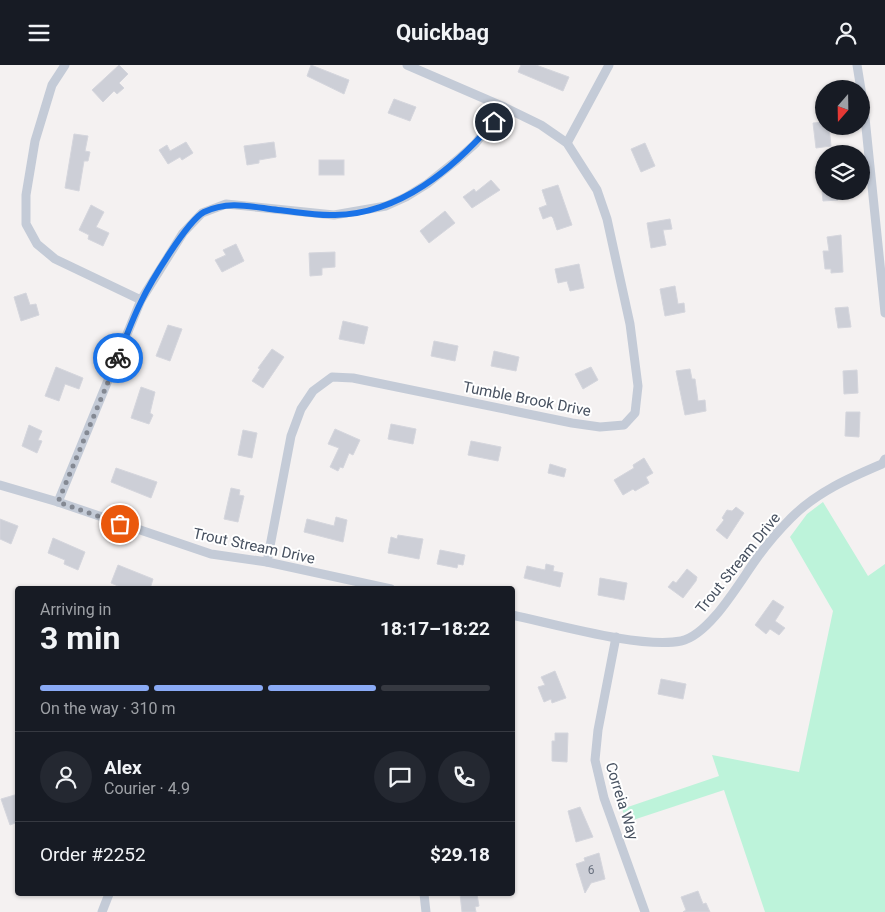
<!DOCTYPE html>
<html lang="en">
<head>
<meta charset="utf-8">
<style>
	:root { --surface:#171b24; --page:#242831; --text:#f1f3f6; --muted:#9ea1a6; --line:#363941; --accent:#8aaaf5 }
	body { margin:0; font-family:Roboto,sans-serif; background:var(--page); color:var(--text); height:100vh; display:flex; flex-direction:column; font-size:19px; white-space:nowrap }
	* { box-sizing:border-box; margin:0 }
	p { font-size:16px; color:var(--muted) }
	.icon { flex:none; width:28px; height:28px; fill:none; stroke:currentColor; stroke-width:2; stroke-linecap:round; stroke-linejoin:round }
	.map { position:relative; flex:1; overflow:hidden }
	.details { position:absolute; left:15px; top:521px; width:500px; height:310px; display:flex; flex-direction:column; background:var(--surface); border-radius:5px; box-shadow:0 1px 4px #0004 }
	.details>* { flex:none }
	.needle { width:32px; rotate:200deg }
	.fabs { position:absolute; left:815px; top:15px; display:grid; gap:10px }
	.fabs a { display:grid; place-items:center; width:55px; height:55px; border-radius:50%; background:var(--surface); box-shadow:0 1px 4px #0004; font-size:25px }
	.pin { position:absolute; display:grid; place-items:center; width:42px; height:42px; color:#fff; margin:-21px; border:2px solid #fff; border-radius:50%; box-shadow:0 1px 5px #0007 }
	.courier { position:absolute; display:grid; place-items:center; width:50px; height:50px; margin:-25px; border:4px solid #1a73e8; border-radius:50%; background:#fff; color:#222; box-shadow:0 1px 6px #0007 }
	.headline em { font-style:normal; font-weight:700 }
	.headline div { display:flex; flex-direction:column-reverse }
	.headline { display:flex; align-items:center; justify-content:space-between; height:85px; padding:0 25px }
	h1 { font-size:32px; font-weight:700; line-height:38px }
	.bar { display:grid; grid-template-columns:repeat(4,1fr); gap:8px 5px; align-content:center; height:60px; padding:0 25px }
	.bar i { height:6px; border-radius:4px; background:var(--line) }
	.bar .current { background:var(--accent) }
	.bar p { grid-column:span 4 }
	.line { display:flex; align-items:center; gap:12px; padding:0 25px; border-top:1px solid var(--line) }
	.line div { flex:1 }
	.round { display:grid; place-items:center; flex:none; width:52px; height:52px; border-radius:26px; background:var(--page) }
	header { display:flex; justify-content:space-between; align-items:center; height:65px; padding:0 25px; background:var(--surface); font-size:22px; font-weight:700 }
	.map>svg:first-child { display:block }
</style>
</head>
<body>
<header><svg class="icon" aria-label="menu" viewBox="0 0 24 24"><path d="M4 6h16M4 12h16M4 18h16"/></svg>Quickbag<svg class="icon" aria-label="person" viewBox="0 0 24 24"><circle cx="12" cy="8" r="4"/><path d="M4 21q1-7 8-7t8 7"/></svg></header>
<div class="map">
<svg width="885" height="847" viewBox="0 0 885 847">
	<rect width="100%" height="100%" fill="#f4f1f1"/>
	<!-- green -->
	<polygon fill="#bdf3da" points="823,437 868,511 885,499 885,847 765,847 724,725 627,757 622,744 719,711 712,690 799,707 833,546 790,472 807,449"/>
	<!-- building -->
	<g fill="#cdcfd7" stroke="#d5d6dd">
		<polygon points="119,0 128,9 119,18 124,23 117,29 114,26 103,37 92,25"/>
		<polygon points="311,0 349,15 344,29 307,11"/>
		<polygon points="521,0 536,0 569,12 563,26 518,7"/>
		<polygon points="394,34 416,42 410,56 388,48"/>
		<polygon points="824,57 824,61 829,61 831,81 816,83 813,58"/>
		<polygon points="74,69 88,71 85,86 90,87 88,96 84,96 79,126 65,123"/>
		<polygon points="186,77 193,88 182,95 180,92 168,99 159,85 167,80 170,86"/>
		<polygon points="274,77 276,92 259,95 259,98 247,100 244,81"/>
		<polygon points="645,78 655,101 641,107 631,84"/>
		<rect x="319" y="95" width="25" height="15"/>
		<polygon points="491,115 500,125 472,143 463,132 474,124 476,127"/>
		<polygon points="558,120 572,160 557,165 553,153 551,151 543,154 539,143 547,140 542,125"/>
		<polygon points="822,126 837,126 838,135 823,136"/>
		<polygon points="91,140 104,147 96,162 109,168 103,181 88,174 89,170 79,165"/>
		<polygon points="445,146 455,158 429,178 420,166"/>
		<polygon points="670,154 672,164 663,165 666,180 651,183 647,158"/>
		<polygon points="841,170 843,207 831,208 831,204 825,204 823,186 829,186 827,172"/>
		<polygon points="236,179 244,196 222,207 215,195 226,190 223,185"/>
		<polygon points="335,187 335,202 322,203 322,210 310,211 309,188"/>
		<polygon points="579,199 584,223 570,226 567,216 558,218 555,204"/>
		<polygon points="675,221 678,239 684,238 685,247 665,251 660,224"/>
		<polygon points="26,228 30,240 36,239 39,250 21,256 14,232"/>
		<polygon points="848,242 851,262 838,263 835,243"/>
		<polygon points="343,256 368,262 364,279 339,274"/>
		<polygon points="168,260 182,264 170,296 156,291"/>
		<polygon points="434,276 458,281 455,296 431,291"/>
		<polygon points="272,284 284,292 263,323 252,316 260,304 258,303"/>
		<polygon points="494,286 519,292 516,306 491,301"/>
		<polygon points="56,302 83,313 79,324 65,319 59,336 45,331"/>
		<polygon points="591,302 598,315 583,324 575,309"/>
		<polygon points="690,304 692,314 695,314 698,336 705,335 706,346 685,350 676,306"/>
		<polygon points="857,305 858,328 844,329 843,306"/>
		<polygon points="141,322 155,327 150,348 153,350 149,359 131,353"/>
		<polygon points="846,347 860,347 859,372 845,371"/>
		<polygon points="391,359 416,364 413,379 388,374"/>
		<polygon points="29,360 42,366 38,375 42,376 37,388 22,381"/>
		<polygon points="335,364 360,375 353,390 349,388 343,403 340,402 338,406 330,402 339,383 328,379"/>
		<polygon points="243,365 257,368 252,393 238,390"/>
		<polygon points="471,376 501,382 498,396 468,390"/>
		<polygon points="644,393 653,408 646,412 649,418 635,426 633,424 623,430 614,415 634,403 633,400"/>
		<polygon points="550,399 566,404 564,412 548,408"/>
		<polygon points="116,403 157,417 151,433 111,417"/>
		<polygon points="231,423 240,425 239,430 244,431 238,457 224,454"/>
		<polygon points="736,442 744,448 727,474 716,465 724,455 722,453 727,445 732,446"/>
		<polygon points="336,452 347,455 343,477 304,467 307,454 334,461"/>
		<polygon points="0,454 18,461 11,479 0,474"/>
		<polygon points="398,470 423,474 419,494 388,488 391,472 397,474"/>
		<polygon points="53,473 85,487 78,505 64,499 65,495 48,488"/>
		<polygon points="440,485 465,490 463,500 458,499 457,503 437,499"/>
		<polygon points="546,499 554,501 553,506 563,508 560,522 524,513 527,501 545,505"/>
		<polygon points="118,500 153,514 150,524 125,524 111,518"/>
		<polygon points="687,504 697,512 696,516 683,533 668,522 673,516 676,518"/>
		<polygon points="600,513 627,518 624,535 598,530"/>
		<polygon points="773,535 784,542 775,556 785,563 779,570 770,564 766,569 755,560"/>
		<polygon points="555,606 566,633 552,638 551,634 544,637 538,622 545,620 541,612"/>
		<polygon points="661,614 686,619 683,634 658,629"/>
		<polygon points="555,668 568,668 567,697 552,696 552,676 555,676"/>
		<polygon points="18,729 18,757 10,760 1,734"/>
		<polygon points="580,742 593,772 576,777 568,746"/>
		<polygon points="599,788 605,814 591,818 585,828 576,799 585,796 584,793"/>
		<polygon points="698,826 703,839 706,838 710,847 683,847 686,845 681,832"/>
		<polygon points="460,829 477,829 479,841 475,842 476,847 462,847"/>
	</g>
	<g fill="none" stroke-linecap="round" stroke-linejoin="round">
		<!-- minor -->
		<g stroke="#c4cbd7" stroke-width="9">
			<polyline points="65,0 52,20 35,76 26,130 26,159 37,179 55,194 141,235"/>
			<polyline points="857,0 864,43 885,248"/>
			<polyline points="567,78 609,0"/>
			<polyline points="0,420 58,437 211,489 267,497 391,524"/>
			<polyline points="58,437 141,235 183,168 202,148 226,139 334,150 386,141 406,132 427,119 457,95 475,79 504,42"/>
			<polyline points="267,497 291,371 301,344 313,326 332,312 353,313 572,358 600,362 624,360 635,348 638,321 630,259 607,154 597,125 567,78 541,60 504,42 407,0"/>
			<path d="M512 550C555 559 641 584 681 576 710 570 740 516 757 493 767 479 779 465 791 453 817 427 849 413 882 399L885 394"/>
			<polyline points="616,572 598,665 595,695 604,733 645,847"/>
			<polyline points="424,829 426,847"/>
			<polyline points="102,847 109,829"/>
		</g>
	</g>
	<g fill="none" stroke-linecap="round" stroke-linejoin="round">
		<!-- done -->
		<polyline stroke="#848993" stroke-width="5" stroke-dasharray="0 9" points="118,293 58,437 120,459"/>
		<!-- route -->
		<path stroke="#1a73e8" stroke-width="6" d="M118 293C125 274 132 255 141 237 150 218 187 156 204 147 229 135 252 142 278 145 297 147 316 151 335 150 400 149 453 104 494 57"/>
	</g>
	<g text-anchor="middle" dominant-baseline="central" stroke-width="4" stroke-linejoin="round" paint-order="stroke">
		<!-- number labels -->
		<g font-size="12" fill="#68707e">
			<text x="591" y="805">6</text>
		</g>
		<!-- street labels -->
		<g font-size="15" fill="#475160" stroke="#fff">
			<text transform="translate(527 334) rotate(11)">Tumble Brook Drive</text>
			<text transform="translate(254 481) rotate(12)">Trout Stream Drive</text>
			<text transform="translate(738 498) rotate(-51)">Trout Stream Drive</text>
			<text transform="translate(622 736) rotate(73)">Correia Way</text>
		</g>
	</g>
</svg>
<div class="fabs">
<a><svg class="needle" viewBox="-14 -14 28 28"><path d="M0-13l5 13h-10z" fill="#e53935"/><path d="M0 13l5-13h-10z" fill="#9ea1a6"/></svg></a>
<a><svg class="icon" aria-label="layers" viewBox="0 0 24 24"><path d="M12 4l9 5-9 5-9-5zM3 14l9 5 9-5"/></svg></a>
</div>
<div class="pin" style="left:120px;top:459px;background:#ea580c"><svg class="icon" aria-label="bag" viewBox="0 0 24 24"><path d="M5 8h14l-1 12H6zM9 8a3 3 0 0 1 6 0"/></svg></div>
<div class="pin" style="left:494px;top:57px;background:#1f2937"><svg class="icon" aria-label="home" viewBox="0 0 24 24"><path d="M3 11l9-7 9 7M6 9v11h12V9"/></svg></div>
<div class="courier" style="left:118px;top:293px"><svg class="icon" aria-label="bike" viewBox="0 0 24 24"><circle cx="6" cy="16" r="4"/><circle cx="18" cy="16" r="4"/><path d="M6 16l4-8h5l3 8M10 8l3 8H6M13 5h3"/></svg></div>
<section class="details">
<div class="headline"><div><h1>3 min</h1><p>Arriving in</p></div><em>18:17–18:22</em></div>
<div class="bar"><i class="current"></i><i class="current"></i><i class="current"></i><i></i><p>On the way · 310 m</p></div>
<div class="line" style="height:90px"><a class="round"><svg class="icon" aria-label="person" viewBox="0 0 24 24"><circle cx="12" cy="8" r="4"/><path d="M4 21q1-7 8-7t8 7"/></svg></a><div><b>Alex</b><p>Courier · 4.9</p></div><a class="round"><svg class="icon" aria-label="chat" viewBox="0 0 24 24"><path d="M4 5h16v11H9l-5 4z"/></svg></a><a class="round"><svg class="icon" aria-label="phone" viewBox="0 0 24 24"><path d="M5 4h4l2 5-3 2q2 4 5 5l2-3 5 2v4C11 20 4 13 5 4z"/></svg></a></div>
<div class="line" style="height:65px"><div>Order #2252</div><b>$29.18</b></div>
</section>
</div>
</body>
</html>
